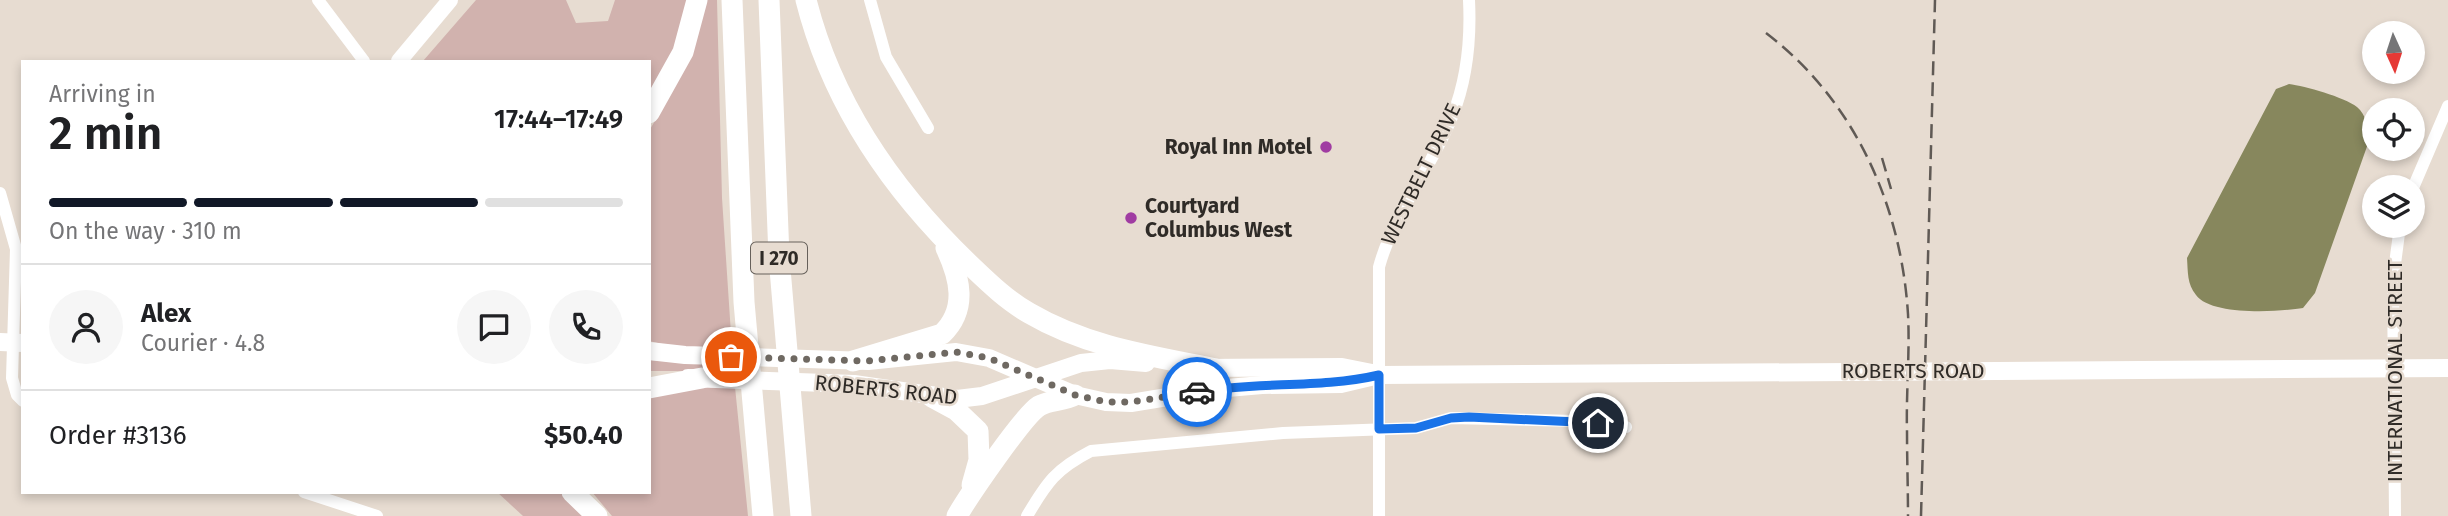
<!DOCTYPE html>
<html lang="en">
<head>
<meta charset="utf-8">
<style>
	:root { --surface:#fff; --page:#f6f6f6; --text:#202124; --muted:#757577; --line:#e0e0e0; --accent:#111827 }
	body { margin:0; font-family:"Fira Sans",sans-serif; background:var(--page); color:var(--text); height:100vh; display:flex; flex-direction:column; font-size:26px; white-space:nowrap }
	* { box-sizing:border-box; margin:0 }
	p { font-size:23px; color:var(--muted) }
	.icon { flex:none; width:38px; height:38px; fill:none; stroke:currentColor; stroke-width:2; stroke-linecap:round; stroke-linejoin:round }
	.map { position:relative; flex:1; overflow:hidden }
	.side { position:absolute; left:21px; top:60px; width:630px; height:434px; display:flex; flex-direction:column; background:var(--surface); border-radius:0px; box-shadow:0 4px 10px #0003 }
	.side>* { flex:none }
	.needle { width:46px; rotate:177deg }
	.controls { position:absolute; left:2362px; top:21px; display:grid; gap:14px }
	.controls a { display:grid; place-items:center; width:63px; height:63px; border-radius:50%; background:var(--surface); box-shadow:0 4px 10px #0003; font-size:35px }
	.pin { position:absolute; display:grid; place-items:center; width:60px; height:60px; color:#fff; margin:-30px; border:4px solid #fff; border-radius:50%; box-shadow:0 2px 7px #0007 }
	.courier { position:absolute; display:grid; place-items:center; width:70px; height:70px; margin:-35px; border:5px solid #1a73e8; border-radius:50%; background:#fff; color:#222; box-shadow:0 2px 9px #0007 }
	.headline em { font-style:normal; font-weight:600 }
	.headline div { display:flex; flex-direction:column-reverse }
	.headline { display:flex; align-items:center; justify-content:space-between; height:119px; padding:0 28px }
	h1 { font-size:46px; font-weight:600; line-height:52px }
	.bar { display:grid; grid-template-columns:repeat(4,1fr); gap:10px 7px; align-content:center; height:84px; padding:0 28px }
	.bar i { height:9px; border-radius:5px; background:var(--line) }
	.bar .active { background:var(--accent) }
	.bar p { grid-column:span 4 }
	.line { display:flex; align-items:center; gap:18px; padding:0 28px; border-top:2px solid var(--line) }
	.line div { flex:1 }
	.round { display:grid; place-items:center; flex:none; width:74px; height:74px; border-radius:37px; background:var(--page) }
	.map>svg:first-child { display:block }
</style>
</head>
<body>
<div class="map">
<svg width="2448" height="516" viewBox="0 0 2448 516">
	<rect width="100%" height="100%" fill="#e7dcd1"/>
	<!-- green -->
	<g fill="#d1b2ae">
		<polygon points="476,0 566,0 576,23 608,21 615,0 691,0 683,31 649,97 649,61 423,61"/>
		<polygon points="703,0 717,0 722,198 732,349 675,347 649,341 649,131 672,92"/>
		<polygon points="649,360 705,364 707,371 649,371"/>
		<polygon points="690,386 735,387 748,516 612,516 592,492 649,492 649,395"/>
		<polygon points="497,492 564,492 587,516 523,516"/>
	</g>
	<!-- water -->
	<path fill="#87875d" d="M2289 84C2305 86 2344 97 2357 107 2366 114 2368 128 2370 138L2315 293 2303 308C2279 312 2211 316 2196 295 2187 284 2188 272 2187 258L2276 89Z"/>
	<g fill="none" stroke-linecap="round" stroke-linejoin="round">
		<!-- minor -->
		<g stroke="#fff" stroke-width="12">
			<polyline points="318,0 364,61"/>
			<polyline points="870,0 886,57 928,128"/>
			<polyline points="2413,188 2448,106"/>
			<polyline points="0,193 16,249 12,378 17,395 23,401"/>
			<polyline points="304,492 377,516"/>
			<path d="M1027 516C1047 482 1056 469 1091 451L1283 433 1416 428 1451 418 1575 421 1626 427"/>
			<path d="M1379 516V267C1394 212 1431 169 1452 117 1467 80 1471 40 1469 0"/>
			<polyline points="2395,516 2393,279 2400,226"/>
		</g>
		<!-- secondary -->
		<polyline stroke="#fff" stroke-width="16" points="399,61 450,0"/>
		<!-- primary -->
		<g stroke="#fff" stroke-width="18">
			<polyline points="0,342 23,343"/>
			<polyline points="649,351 685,355 868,361 956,352 989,358 1075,395 1106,402 1131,403 1216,389 1262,385 1341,384 1379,375 2448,368"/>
			<polyline points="1202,368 1342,367 1372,373"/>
			<polyline points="688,378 854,384 957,399 982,396 1081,363 1110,360 1146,363"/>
		</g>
		<!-- motorway -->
		<g stroke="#fff" stroke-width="21">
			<polyline points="732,0 744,302 763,516"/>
			<polyline points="769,0 779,257 801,516"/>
			<path d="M806 0C832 103 892 190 968 263 987 281 1006 300 1029 313 1087 347 1152 356 1216 369"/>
			<polyline points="649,113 683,52 697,0"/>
			<path d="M853 361 942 334C968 309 960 278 946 248"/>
			<polyline points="649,388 702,378"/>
			<polyline points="932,397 956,410 978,431 979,460 972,485"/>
			<polyline points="572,492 597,516"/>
			<path d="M957 516C968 497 1023 416 1039 406 1049 400 1064 401 1075 395"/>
		</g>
		<!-- rail -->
		<g stroke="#605a55" stroke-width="2.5" stroke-dasharray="14 7" stroke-linecap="butt">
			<path d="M1766 33C1854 100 1901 204 1908 314 1910 353 1906 392 1907 431 1907 459 1908 488 1908 516"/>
			<polyline points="1882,158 1891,189"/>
			<polyline points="1921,516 1935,0"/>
		</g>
	</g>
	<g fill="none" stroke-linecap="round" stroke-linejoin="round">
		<!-- done -->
		<polyline stroke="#6f6962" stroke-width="7" stroke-dasharray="0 12.6" points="731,357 868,361 956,352 989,358 1075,395 1106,402 1131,402 1197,392"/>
		<!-- route -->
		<path stroke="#1a73e8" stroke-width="9" d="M1197 392C1258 381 1319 389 1379 375V429L1416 428 1451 418 1469 417 1598 423"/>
	</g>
	<!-- markers -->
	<g fill="#a03ca2" stroke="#e7dcd1" stroke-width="2.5">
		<circle cx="1326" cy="147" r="7"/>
		<circle cx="1131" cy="218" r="7"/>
	</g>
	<g text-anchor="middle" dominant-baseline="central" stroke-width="5" stroke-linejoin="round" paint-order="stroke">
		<!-- shield labels -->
		<rect fill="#e7dcd1" stroke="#66605a" stroke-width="2" x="751" y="242.5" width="56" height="31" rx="5"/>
		<g font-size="19" font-weight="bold" fill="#2f2b27">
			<text x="779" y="258">I 270</text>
		</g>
		<!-- poi labels -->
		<g font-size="21" font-weight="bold" fill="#2f2b27" stroke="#e7dcd1" text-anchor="end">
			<text x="1312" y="147">Royal Inn Motel</text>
			<text x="1145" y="206" text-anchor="start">Courtyard<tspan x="1145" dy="24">Columbus West</tspan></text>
		</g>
		<!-- street labels -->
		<g font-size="21" fill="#2f2b27" stroke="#e7dcd1">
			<text transform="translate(1421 174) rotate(-64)">WESTBELT DRIVE</text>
			<text x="1913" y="371">ROBERTS ROAD</text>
			<text transform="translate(2395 371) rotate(-90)">INTERNATIONAL STREET</text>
			<text transform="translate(886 390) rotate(6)">ROBERTS ROAD</text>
		</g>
	</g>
</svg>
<div class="controls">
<a><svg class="needle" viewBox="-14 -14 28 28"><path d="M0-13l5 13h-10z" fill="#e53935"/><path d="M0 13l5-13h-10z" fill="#757577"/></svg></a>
<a><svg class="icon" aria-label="locate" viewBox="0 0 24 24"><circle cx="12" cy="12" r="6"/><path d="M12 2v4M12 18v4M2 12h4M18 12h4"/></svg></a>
<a><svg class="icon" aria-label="layers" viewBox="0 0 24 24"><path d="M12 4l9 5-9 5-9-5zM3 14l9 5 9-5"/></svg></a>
</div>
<div class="pin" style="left:731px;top:357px;background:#ea580c"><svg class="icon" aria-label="bag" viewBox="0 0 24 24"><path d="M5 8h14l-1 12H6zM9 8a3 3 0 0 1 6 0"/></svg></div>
<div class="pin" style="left:1598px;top:423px;background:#1f2937"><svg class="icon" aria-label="home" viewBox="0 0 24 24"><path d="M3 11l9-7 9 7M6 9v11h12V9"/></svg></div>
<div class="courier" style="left:1197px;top:392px"><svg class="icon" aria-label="car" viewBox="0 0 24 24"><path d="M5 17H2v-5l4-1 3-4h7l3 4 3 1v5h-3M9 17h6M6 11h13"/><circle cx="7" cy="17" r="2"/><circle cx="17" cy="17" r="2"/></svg></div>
<section class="side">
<div class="headline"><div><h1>2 min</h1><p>Arriving in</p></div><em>17:44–17:49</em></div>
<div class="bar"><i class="active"></i><i class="active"></i><i class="active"></i><i></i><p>On the way · 310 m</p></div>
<div class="line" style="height:126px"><a class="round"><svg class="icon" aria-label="person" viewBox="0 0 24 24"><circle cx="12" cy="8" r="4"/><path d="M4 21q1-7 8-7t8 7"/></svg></a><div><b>Alex</b><p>Courier · 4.8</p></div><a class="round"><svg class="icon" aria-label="chat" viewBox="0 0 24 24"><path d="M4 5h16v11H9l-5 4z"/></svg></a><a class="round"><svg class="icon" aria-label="phone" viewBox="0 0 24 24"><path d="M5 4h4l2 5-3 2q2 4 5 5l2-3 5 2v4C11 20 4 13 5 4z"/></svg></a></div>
<div class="line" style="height:91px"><div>Order #3136</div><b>$50.40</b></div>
</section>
</div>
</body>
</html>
